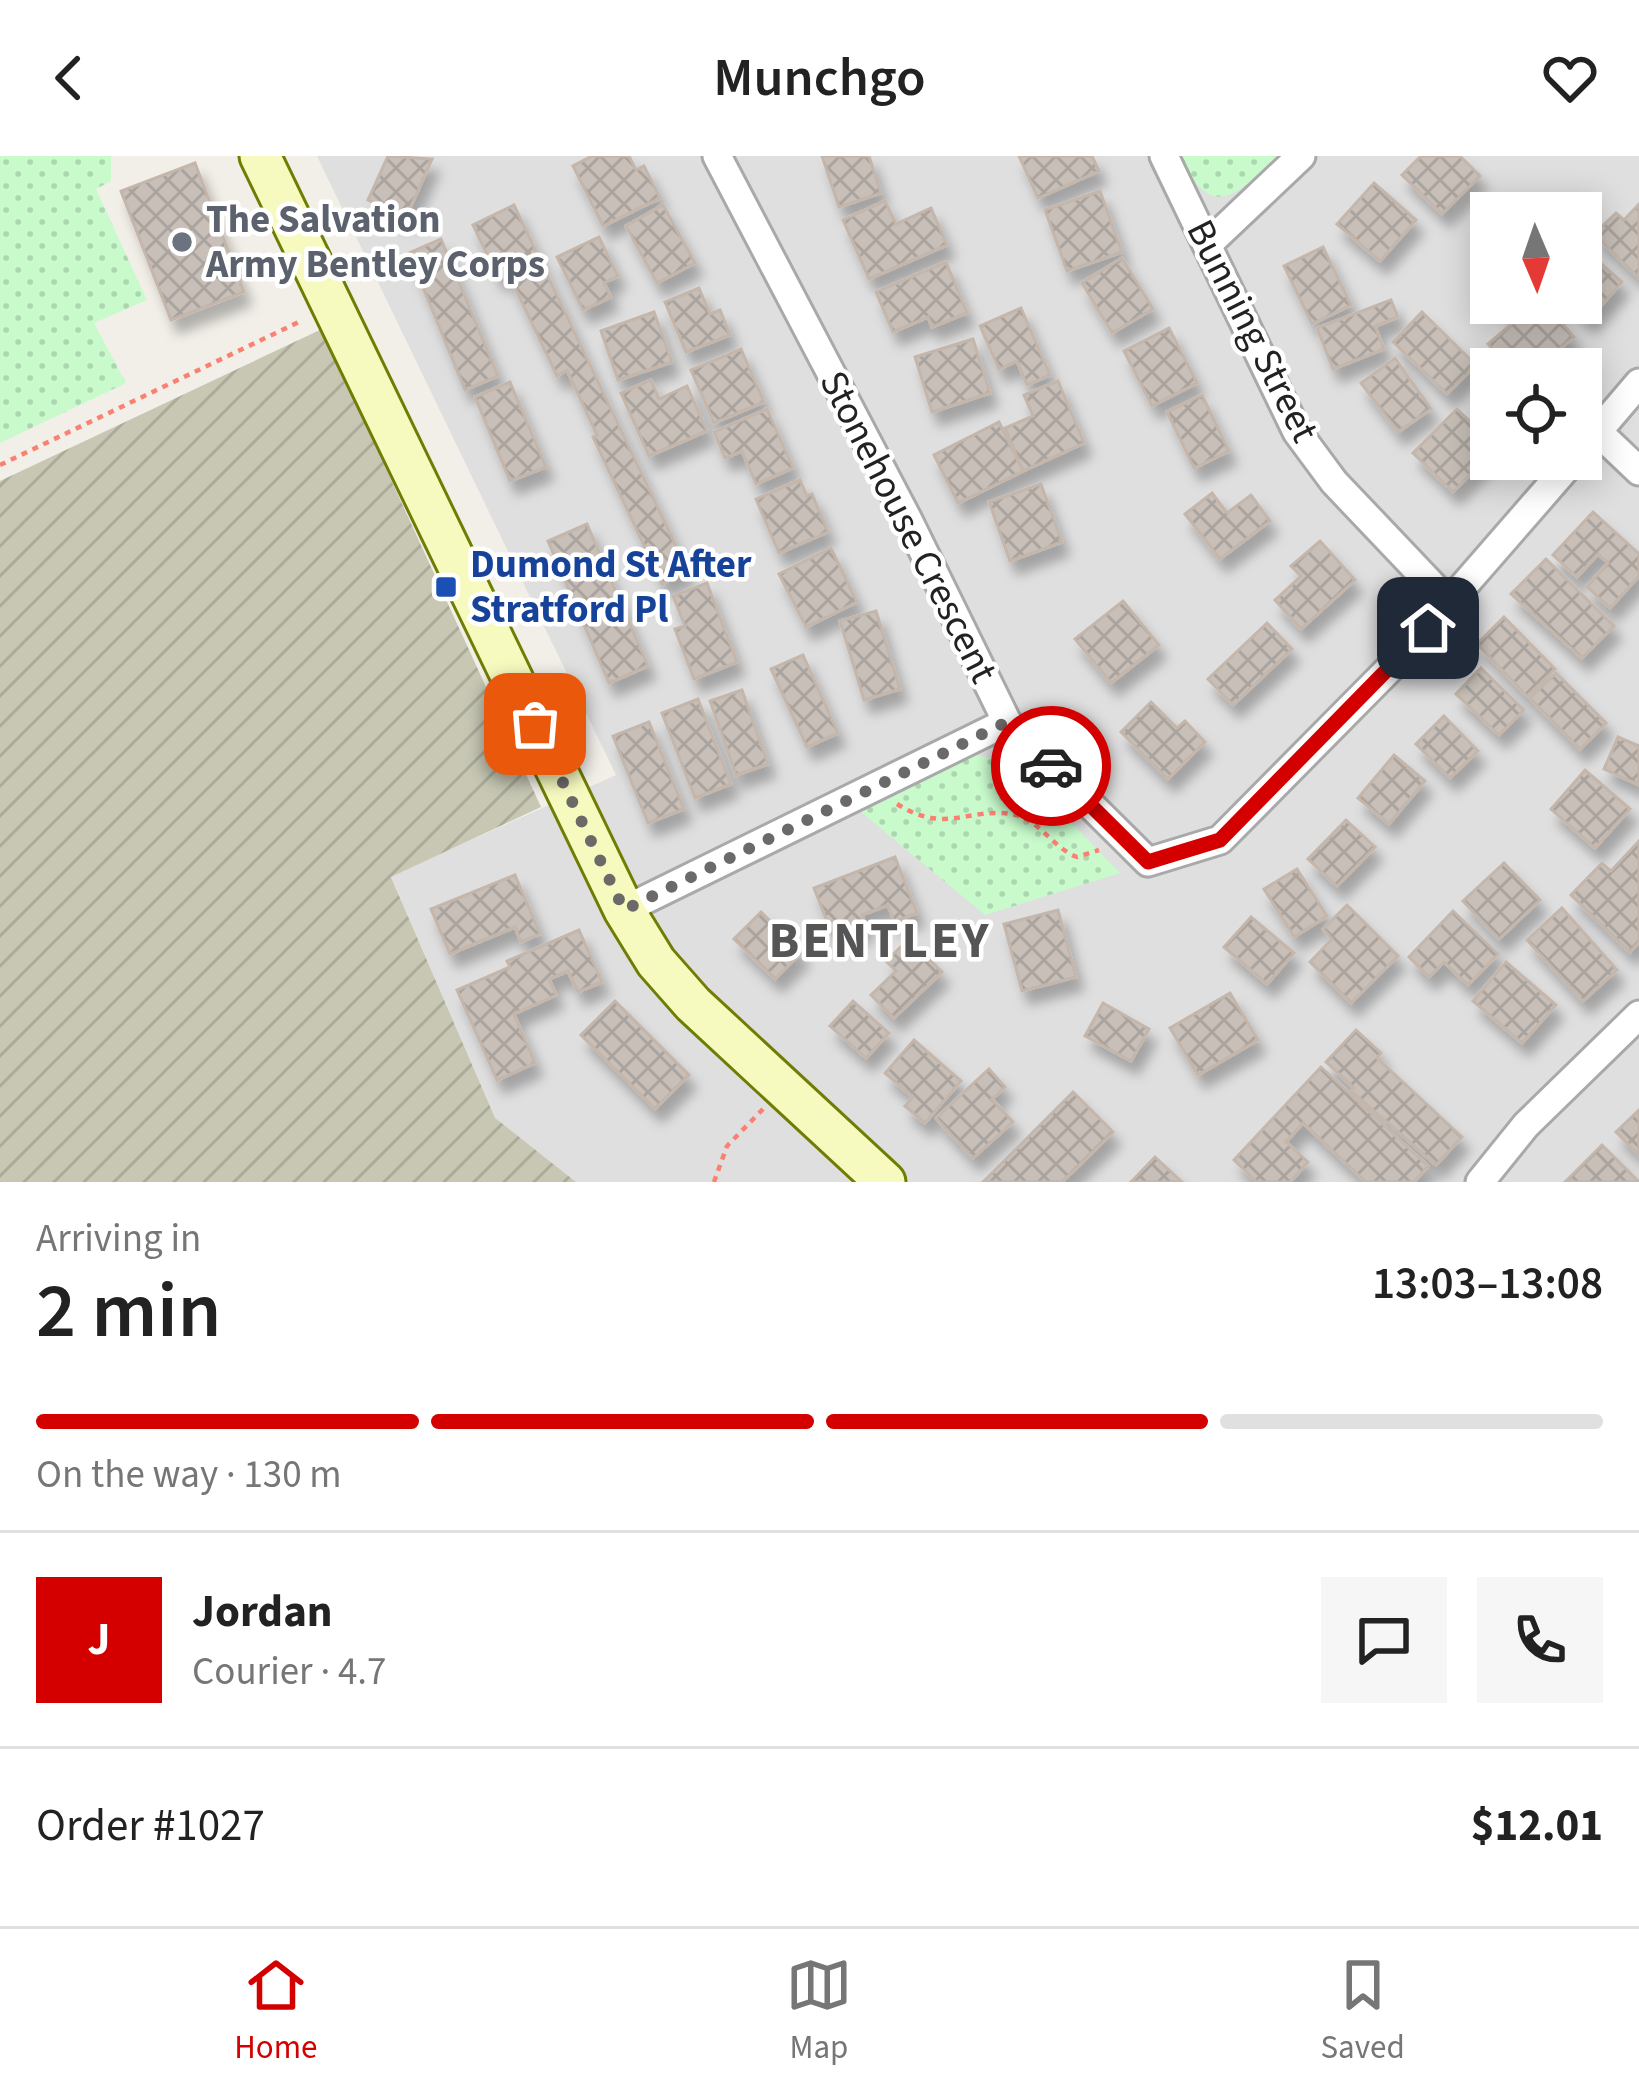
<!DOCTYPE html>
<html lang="en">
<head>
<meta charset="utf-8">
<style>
	:root { --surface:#fff; --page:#f6f6f6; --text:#222; --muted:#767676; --line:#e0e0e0; --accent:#d40000 }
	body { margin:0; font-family:"Source Sans 3",sans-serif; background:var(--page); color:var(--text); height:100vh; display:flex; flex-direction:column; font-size:45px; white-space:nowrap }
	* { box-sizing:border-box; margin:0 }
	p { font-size:39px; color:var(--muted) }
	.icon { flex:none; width:66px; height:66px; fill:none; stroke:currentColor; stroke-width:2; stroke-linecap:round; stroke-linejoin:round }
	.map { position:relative; height:1026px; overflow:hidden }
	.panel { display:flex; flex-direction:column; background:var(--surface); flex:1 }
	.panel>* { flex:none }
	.needle { width:78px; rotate:178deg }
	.tools { position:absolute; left:1470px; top:36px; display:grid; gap:24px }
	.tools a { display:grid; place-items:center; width:132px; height:132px; border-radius:0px; background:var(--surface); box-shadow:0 6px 30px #0003; font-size:60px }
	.pin { position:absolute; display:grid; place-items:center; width:102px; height:102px; color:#fff; margin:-51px; border-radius:24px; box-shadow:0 6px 18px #0006 }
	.courier { position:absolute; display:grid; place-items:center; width:120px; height:120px; margin:-60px; border:9px solid #d40000; border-radius:50%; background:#fff; color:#222; box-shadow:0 3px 15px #0007 }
	.head em { font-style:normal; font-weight:600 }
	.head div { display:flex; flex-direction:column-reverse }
	.head { display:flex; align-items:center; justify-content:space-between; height:204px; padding:0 36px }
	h1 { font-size:78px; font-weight:600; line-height:90px }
	.bar { display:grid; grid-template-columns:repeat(4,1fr); gap:18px 12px; align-content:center; height:144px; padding:0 36px }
	.bar i { height:15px; border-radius:9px; background:var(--line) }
	.bar .active { background:var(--accent) }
	.bar p { grid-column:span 4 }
	.line { display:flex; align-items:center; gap:30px; padding:0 36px; border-top:3px solid var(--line) }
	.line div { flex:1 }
	.round { display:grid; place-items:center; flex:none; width:126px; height:126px; border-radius:0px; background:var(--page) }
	header { display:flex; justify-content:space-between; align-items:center; height:156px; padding:0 36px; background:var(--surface); font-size:54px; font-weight:600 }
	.menu { display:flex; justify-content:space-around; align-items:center; height:168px; border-top:3px solid var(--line); background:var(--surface); font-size:33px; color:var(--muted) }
	.menu a { display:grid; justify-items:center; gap:6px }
	.menu .active { color:var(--accent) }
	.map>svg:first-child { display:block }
</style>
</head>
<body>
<header><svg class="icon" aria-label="back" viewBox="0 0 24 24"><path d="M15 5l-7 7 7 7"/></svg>Munchgo<svg class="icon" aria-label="heart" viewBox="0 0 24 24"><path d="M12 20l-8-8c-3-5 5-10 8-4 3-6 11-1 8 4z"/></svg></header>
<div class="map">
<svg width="1639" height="1026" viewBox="0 0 1639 1026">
	<defs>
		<pattern id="construction-furrows" width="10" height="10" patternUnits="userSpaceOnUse" patternTransform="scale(3)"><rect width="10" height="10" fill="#c7c7b4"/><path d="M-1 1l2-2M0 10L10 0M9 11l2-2" fill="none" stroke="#abab9a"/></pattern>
		<pattern id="park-dots" width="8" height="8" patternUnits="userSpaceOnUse" patternTransform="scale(3)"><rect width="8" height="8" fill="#c8facc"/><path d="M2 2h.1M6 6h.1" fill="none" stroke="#acd6af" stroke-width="1.8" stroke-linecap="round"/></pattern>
		<pattern id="building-cross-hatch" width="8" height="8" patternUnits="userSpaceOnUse" patternTransform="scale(3)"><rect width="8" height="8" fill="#c7bfb8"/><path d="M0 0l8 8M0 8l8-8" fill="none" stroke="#aba49e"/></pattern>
		<filter id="shadow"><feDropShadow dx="7" dy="13" stdDeviation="6" flood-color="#0004"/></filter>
	</defs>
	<rect width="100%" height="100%" fill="#f2efe9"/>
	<!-- residential -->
	<path fill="#e0dfdf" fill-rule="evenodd" d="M317 0H1639V1026H576L495 963 391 720 616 619ZM1491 57H1581V147H1491ZM1491 213H1581V303H1491Z"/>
	<!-- construction -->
	<polygon fill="url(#construction-furrows)" points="322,173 541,651 391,721 495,962 576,1026 0,1026 0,325"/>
	<!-- park -->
	<g fill="url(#park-dots)">
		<polygon points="0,0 111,0 111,25 96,33 147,144 94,167 126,227 0,287"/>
		<path d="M1179 0H1277C1236 41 1211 66 1179 0Z"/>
		<polygon points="975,599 1013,606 1120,717 985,759 861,656"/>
	</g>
	<!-- building -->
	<g fill="url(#building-cross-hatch)" stroke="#c4b6ab" stroke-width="3" filter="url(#shadow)">
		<polygon points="388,0 432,3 406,61 368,44"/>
		<polygon points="592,0 629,0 636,14 644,10 660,42 603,70 573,10"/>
		<polygon points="822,0 869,0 881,37 839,51"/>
		<polygon points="1019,0 1092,0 1099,15 1038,42"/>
		<polygon points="1421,0 1460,0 1480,20 1442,58 1402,19"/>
		<polygon points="195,7 244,136 171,164 121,35"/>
		<polygon points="1374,27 1416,64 1380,105 1337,68"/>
		<polygon points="1100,35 1122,96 1067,115 1045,54"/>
		<polygon points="885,45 896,68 931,52 947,89 869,123 843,64"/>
		<polygon points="1639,48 1639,122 1594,78 1616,57 1624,64"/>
		<polygon points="514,49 688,415 662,428 593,281 597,279 567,214 557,220 508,117 498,122 473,69"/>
		<polygon points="663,49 695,107 657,127 626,70"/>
		<polygon points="599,81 618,120 604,127 611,141 583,154 557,101"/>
		<polygon points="441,83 498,220 465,234 409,97"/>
		<polygon points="1581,90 1622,126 1589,164 1568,147 1581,147"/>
		<polygon points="1323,91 1351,149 1312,168 1284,110"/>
		<polygon points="1122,102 1153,153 1112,177 1082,127"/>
		<polygon points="946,106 967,157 932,171 928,161 893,176 876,136"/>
		<polygon points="699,132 710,158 720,154 730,179 686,196 665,146"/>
		<polygon points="1391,144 1398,161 1375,170 1384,193 1333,213 1317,172"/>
		<polygon points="1545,147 1574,181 1536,213 1510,213 1488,188 1514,166 1499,148"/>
		<polygon points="1021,152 1050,219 1027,229 1017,205 999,213 980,170"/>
		<polygon points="654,156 672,206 618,224 601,175"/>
		<polygon points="1422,156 1476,209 1447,238 1393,186"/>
		<polygon points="1169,172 1197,227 1152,250 1124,195"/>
		<polygon points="973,183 990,237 932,256 915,201"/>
		<polygon points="741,193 764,246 714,267 691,214"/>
		<polygon points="1395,202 1431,253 1398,276 1361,227"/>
		<polygon points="651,224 659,243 687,230 707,275 649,300 621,237"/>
		<polygon points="1058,225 1084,287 1023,315 1005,272 1033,260 1024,239"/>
		<polygon points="510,226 546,311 510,325 475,241"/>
		<polygon points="1202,239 1229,295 1194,312 1167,256"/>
		<polygon points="767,253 793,312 756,328 742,295 725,302 714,276"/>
		<polygon points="1457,253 1491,286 1491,297 1453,336 1413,297"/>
		<polygon points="999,266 1023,315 958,347 934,299"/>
		<polygon points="800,324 807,340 812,338 828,376 779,397 756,343"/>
		<polygon points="1041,328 1062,386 1010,405 989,346"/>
		<polygon points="1212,337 1227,357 1251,339 1270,365 1220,403 1185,358"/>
		<polygon points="1593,356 1639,398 1639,420 1610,452 1587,431 1608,407 1598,398 1577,421 1553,399"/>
		<polygon points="587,368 648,510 609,527 548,385"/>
		<polygon points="1320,385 1355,424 1301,473 1275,444 1301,420 1291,410"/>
		<polygon points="831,392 857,446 806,471 779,418"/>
		<polygon points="1546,403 1614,470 1582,502 1511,438"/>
		<polygon points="707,427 737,506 694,523 675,473 685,470 673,440"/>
		<polygon points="1123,445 1159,489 1111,527 1075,483"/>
		<polygon points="876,455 900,533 864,544 840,465"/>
		<polygon points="1504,461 1555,513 1527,540 1477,488"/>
		<polygon points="1267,467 1292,493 1233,549 1208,523"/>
		<polygon points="803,499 838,577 807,591 771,513"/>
		<polygon points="1481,512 1524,554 1499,579 1456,538"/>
		<polygon points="1556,517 1606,567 1580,593 1530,542"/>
		<polygon points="742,534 768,608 736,619 710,545"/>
		<polygon points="698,543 731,628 695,642 662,557"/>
		<polygon points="1151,546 1177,572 1185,565 1205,586 1168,623 1121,576"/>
		<polygon points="1444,560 1478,595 1450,622 1416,588"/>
		<polygon points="649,566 684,653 648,667 613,580"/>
		<polygon points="1618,581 1639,590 1639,629 1604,613"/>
		<polygon points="1394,599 1425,625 1389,668 1358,642"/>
		<polygon points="1585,614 1630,653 1595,692 1551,653"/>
		<polygon points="1346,664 1375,691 1337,730 1308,703"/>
		<polygon points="1639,685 1639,786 1630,796 1571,739 1602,707 1611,715"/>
		<polygon points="895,701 917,757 894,766 888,749 862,759 866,771 834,783 814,732"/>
		<polygon points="1504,707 1540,744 1499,783 1463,745"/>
		<polygon points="1297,713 1327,760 1294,781 1264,733"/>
		<polygon points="515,719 540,778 521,786 515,771 450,798 431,753"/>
		<polygon points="1347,749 1398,800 1351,847 1310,806 1332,783 1323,773"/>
		<polygon points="1562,752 1617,814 1583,845 1527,784"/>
		<polygon points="1058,754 1076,821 1022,835 1004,768"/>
		<polygon points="1453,755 1498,798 1468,829 1444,806 1429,821 1409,801"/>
		<polygon points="761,756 802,796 775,823 734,783"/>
		<polygon points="1251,761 1294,797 1267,828 1224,791"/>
		<polygon points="579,774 602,826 578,836 568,815 549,823 556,839 514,858 535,907 497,924 457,834 510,811 507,805"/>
		<polygon points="909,783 942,816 894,862 871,839 896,815 886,805"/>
		<polygon points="1506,806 1556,849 1522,887 1473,845"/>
		<polygon points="1230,837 1258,884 1198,919 1170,872"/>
		<polygon points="615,845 689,919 655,953 581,879"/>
		<polygon points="853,845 889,877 866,902 830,870"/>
		<polygon points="1103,847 1149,873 1131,905 1085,880"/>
		<polygon points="1356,874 1381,897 1377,902 1462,981 1436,1009 1351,935 1354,932 1326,906"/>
		<polygon points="914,884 961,925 925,967 905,950 913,941 885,917"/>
		<polygon points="1321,911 1428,1010 1414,1026 1366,1026 1303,967 1286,986 1308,1006 1290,1026 1257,1026 1234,1004"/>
		<polygon points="989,913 1005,931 992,943 1013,966 973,1002 936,962"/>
		<polygon points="1073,936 1113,976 1062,1026 983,1026"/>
		<polygon points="1639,954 1639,999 1616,976"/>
		<polygon points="1602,989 1639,1026 1565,1026"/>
		<polygon points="1155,1001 1182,1026 1131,1026"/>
	</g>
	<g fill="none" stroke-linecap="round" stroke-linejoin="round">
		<defs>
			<g id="street">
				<polyline points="717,0 908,364 1007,566 1148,706 1220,684 1406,496 1574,303"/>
				<polyline points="1164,0 1297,276 1334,326 1449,447"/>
				<polyline points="1207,89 1301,0"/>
				<polyline points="1598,276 1639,315"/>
				<polyline points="1581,295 1639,227"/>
				<polyline points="624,754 1007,566"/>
				<polyline points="1480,1026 1526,969 1639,859"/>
			</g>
			<polyline id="secondary" points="260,0 624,754 656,806 693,848 885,1026"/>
		</defs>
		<!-- street casing -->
		<use href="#street" stroke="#a9a9a9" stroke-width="33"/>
		<!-- secondary casing -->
		<use href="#secondary" stroke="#707d05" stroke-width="45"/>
		<!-- path -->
		<g stroke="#fa8072" stroke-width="4.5" stroke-dasharray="6 6" stroke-linecap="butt">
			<polyline points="0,309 303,164"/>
			<path d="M897 648C948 680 969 649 1016 659 1040 665 1053 692 1077 701L1099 694"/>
			<polyline points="714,1026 727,990 763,953"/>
		</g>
		<!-- street -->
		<use href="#street" stroke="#fff" stroke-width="27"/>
		<!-- secondary -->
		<use href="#secondary" stroke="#f7fabf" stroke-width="39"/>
	</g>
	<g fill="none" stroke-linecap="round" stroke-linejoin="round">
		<!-- done -->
		<polyline stroke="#6b6a68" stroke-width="12" stroke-dasharray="0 21.6" points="535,568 624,754 1007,566 1051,610"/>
		<!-- route -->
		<polyline stroke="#d40000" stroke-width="15" points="1051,610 1148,706 1220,684 1428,472"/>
	</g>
	<!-- markers -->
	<circle fill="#6b7280" stroke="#fff" stroke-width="4.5" cx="182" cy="86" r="12"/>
	<rect fill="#1a4fb4" stroke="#fff" stroke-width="4.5" x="434" y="419" width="24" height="24" rx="6"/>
	<g text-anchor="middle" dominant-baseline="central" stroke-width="9" stroke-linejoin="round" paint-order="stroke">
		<!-- worship labels -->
		<g font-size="39" font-weight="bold" fill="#5b616d" stroke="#fff" text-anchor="start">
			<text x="206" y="64">The Salvation<tspan x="206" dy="45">Army Bentley Corps</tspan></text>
		</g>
		<!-- street labels -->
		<g font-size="39" fill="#222" stroke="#fff">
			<text transform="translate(1252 175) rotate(63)">Bunning Street</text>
			<text transform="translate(908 371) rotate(63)">Stonehouse Crescent</text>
		</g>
		<!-- transit labels -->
		<g font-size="39" font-weight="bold" fill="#164399" stroke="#fff" text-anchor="start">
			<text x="470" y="409">Dumond St After<tspan x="470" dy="45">Stratford Pl</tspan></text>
		</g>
		<!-- district labels -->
		<g font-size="51" font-weight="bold" letter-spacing="3" fill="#555" stroke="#fff">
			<text x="880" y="785">BENTLEY</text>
		</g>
	</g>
</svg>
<div class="tools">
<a><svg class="needle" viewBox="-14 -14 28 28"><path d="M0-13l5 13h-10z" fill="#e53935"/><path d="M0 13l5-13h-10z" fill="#767676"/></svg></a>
<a><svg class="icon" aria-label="locate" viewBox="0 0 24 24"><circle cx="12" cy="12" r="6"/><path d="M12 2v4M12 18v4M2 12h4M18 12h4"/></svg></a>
</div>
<div class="pin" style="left:535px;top:568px;background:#ea580c"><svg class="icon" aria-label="bag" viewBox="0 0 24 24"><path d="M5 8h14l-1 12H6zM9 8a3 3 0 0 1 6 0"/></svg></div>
<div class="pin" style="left:1428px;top:472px;background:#1f2937"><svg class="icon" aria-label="home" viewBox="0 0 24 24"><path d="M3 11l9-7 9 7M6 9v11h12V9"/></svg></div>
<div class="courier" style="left:1051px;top:610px"><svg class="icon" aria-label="car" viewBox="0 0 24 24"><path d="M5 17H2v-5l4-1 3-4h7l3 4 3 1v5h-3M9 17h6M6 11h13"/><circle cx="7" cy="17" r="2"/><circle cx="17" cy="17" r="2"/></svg></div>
</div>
<section class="panel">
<div class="head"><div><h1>2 min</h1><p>Arriving in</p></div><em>13:03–13:08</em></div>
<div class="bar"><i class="active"></i><i class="active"></i><i class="active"></i><i></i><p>On the way · 130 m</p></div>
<div class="line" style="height:216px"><b class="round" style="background:var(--accent);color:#fff">J</b><div><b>Jordan</b><p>Courier · 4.7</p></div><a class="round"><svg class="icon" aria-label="chat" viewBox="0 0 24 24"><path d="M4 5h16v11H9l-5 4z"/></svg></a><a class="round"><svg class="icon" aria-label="phone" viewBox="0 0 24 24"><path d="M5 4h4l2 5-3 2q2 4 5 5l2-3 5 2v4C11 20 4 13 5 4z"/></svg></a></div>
<div class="line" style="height:156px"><div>Order #1027</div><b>$12.01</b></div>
</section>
<nav class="menu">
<a class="active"><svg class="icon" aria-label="home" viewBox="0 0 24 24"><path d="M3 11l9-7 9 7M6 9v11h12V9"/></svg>Home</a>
<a><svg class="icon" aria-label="map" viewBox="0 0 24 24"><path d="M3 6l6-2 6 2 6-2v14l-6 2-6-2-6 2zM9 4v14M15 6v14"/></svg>Map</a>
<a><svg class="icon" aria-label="saved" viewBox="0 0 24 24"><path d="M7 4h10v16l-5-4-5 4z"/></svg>Saved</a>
</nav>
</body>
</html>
